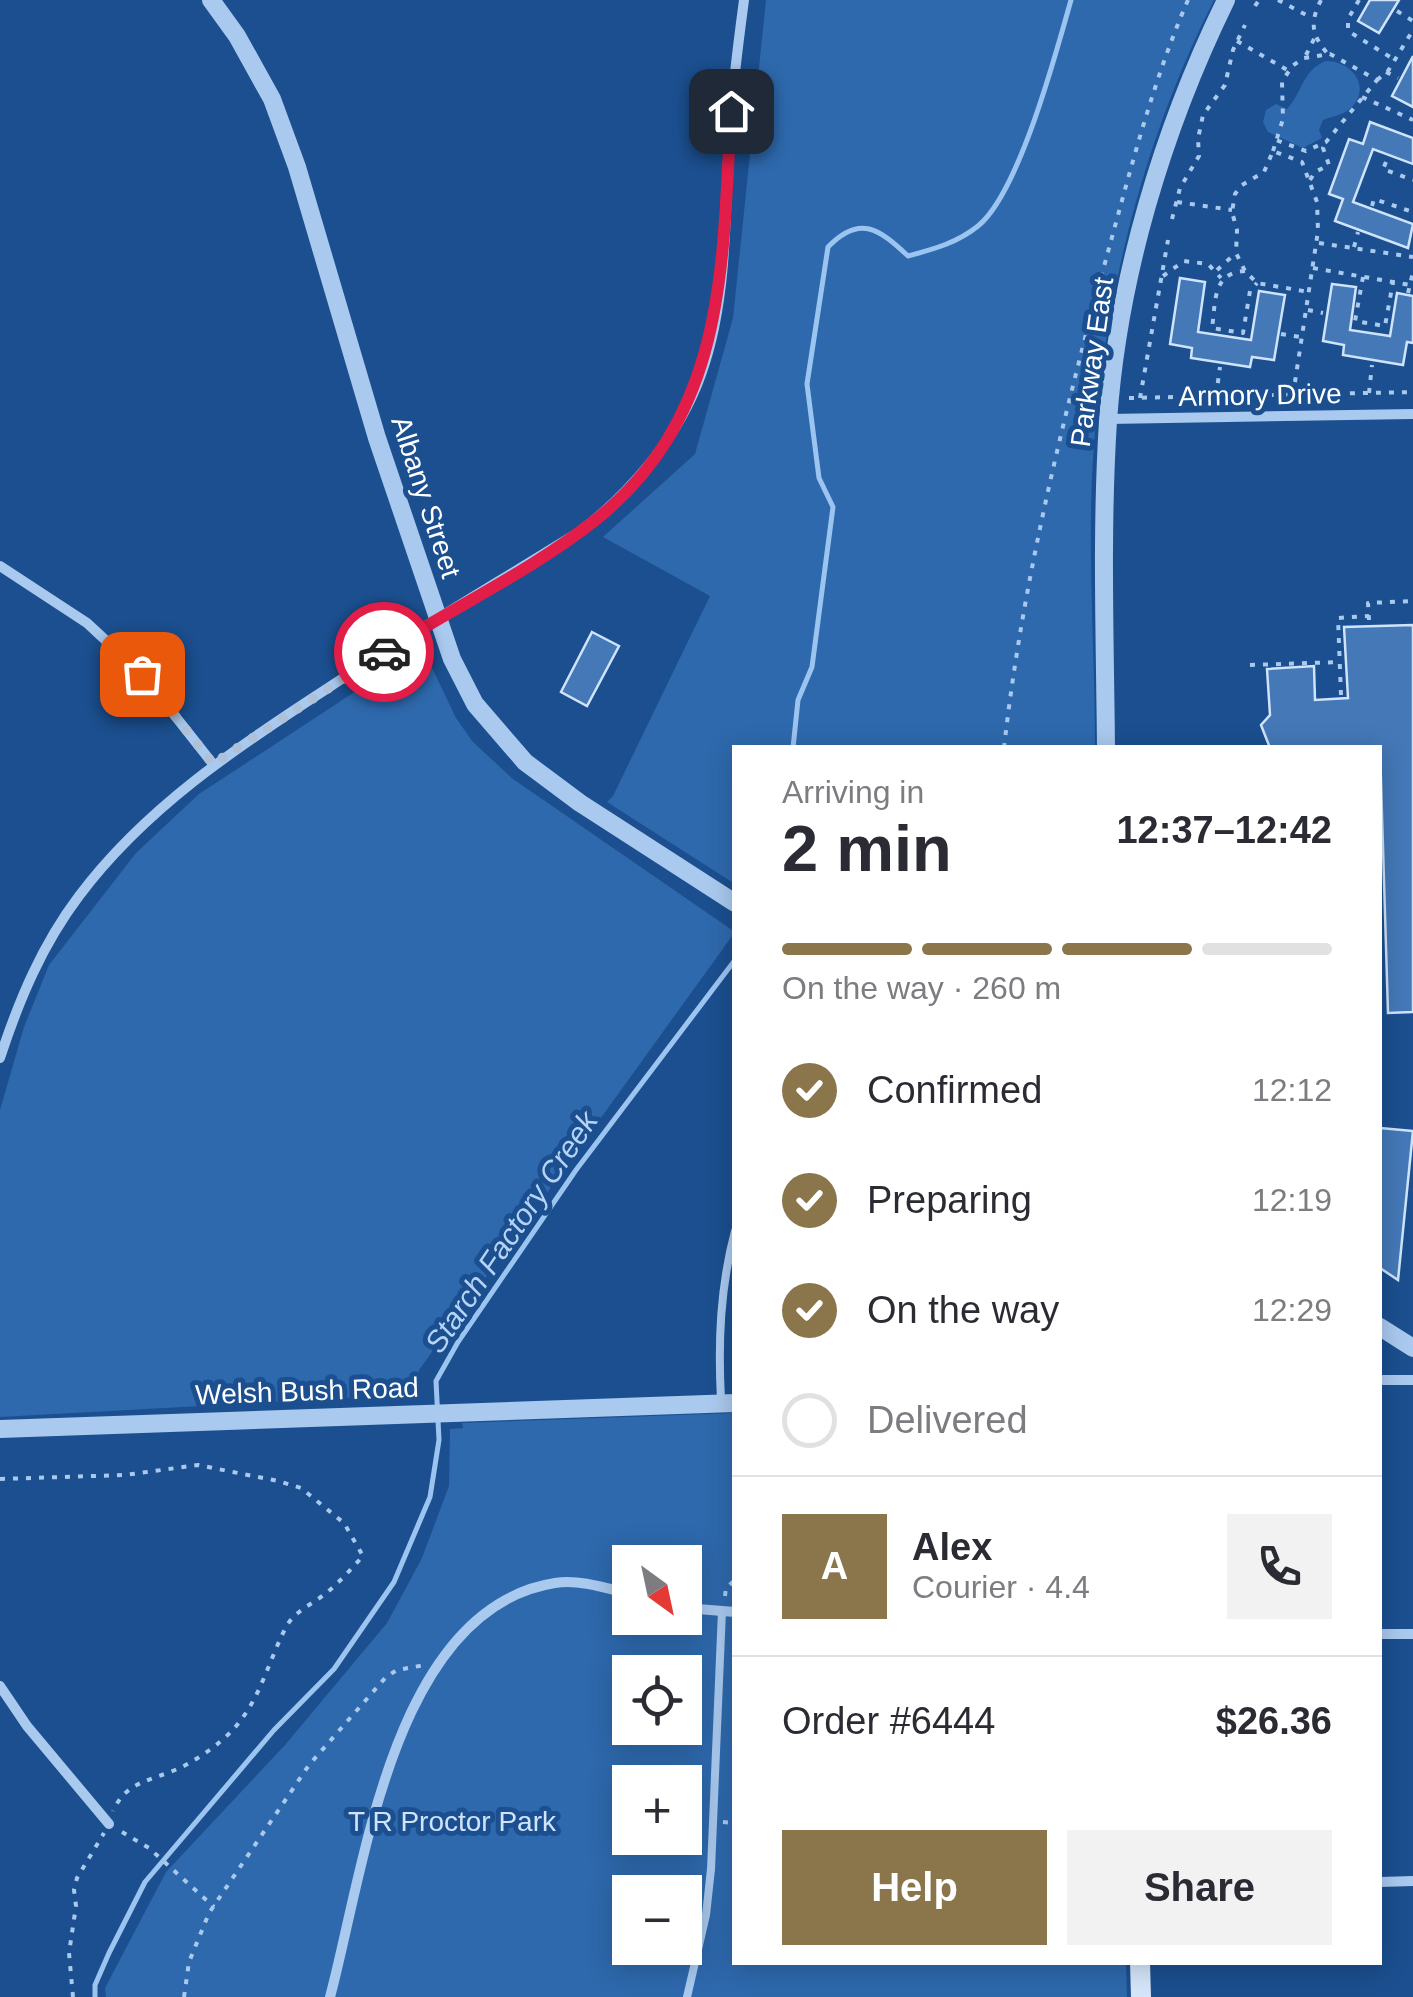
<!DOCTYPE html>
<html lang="en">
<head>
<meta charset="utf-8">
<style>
	:root { --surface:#fff; --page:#f2f2f3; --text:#2b2b33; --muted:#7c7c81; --line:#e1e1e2; --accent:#8a764a }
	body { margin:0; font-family:Helvetica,sans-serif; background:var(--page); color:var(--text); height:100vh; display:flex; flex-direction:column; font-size:38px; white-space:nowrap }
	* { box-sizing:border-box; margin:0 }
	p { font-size:32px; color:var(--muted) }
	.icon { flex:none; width:55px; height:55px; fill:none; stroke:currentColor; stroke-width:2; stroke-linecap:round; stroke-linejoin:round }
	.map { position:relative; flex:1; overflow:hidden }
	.side { position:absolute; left:732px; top:745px; width:650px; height:1220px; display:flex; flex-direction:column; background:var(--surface); border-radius:0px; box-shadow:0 5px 25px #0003 }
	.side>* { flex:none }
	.needle { width:65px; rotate:147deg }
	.tools { position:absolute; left:612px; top:1545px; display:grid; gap:20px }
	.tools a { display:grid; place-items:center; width:90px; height:90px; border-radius:0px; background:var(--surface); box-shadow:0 5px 25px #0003; font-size:50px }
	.pin { position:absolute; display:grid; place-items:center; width:85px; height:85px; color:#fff; margin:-42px; border-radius:20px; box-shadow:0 5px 15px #0006 }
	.courier { position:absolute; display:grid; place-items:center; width:100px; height:100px; margin:-50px; border:8px solid #e11d48; border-radius:50%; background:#fff; color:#222; box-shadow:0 2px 12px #0007 }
	.head em { font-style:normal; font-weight:600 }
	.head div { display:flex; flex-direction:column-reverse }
	.head { display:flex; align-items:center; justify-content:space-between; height:170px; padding:0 50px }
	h1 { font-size:65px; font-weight:600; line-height:75px }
	.bar { display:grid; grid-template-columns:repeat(4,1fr); gap:15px 10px; align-content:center; height:120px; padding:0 50px }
	.bar i { height:12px; border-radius:8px; background:var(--line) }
	.bar .on { background:var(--accent) }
	.bar p { grid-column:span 4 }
	.line { display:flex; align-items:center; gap:25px; padding:0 50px; border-top:2px solid var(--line) }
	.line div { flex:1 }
	.round { display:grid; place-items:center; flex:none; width:105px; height:105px; border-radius:0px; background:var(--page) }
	ol { padding:0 50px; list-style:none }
	li { display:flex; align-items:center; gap:30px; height:110px }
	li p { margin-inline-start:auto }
	li .icon { padding:10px; border-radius:50%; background:var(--accent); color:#fff; stroke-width:4 }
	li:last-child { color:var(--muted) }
	li i { width:55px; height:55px; border:5px solid var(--line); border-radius:50% }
	.action { display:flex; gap:20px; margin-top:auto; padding:20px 50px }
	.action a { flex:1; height:115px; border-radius:0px; background:var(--accent); color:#fff; font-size:40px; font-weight:600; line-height:115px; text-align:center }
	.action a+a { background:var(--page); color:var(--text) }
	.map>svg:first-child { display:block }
</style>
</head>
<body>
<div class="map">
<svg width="1413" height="1997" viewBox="0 0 1413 1997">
	<rect width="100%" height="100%" fill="#1b4f8f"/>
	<!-- green -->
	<g fill="#2e69ad" fill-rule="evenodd">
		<path d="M766 0H1214C1148 130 1109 277 1096 421 1085 529 1095 639 1095 747L735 748V884L607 802 613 796 710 596 603 537 695 454 733 318Z"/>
		<path d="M1326 61C1350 61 1371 84 1353 106 1345 115 1333 116 1323 120L1319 130 1322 138 1303 148 1268 132 1263 122 1266 110 1276 104 1287 109C1303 92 1302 70 1326 61Z"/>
		<polygon points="417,651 424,651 456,718 473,742 513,779 735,932 419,1370 420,1394 0,1417 0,1110 24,1027 49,965 136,853 199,794"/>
		<path d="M735 1413V1962L1126 1963 1127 1997H106L105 1988 166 1872 285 1745 387 1623 422 1558 449 1486 450 1429 463 1428 462 1423ZM630 1562H685V1618H630ZM630 1672H685V1728H630ZM630 1782H685V1838H630ZM630 1892H685V1948H630Z"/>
	</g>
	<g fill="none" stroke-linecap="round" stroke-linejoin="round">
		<!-- stream -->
		<g stroke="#9cc4f0" stroke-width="5">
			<path d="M793 748 798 700 812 667 833 507 819 478 807 384 828 247C860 214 879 229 908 256 934 249 957 243 978 226 1019 193 1056 53 1071 0"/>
			<polyline points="95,1997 95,1985 109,1953 145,1882 274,1730 334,1669 394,1582 430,1497 439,1440 436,1381 458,1342 576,1170 735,960"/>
		</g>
	</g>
	<!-- building -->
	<g fill="#4478b7" stroke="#cfe3fa" stroke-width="2.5">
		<polygon points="1370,0 1399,0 1379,33 1358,21"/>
		<polygon points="1413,56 1413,107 1392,96"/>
		<polygon points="1370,122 1413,138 1413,164 1373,149 1353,202 1413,224 1408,248 1335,221 1343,199 1329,194 1349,139 1363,144"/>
		<polygon points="1180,278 1205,282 1198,332 1251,340 1259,291 1285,295 1274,360 1252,357 1250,367 1191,358 1192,348 1170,344"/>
		<polygon points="1332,284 1356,287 1350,330 1390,336 1397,293 1413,296 1413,343 1407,342 1403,365 1343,355 1344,345 1323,341"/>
		<polygon points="1413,625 1413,1012 1388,1013 1380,748 1270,748 1261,725 1270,715 1267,669 1314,666 1315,700 1348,698 1344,627"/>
		<polygon points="592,632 619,646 587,706 561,692"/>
		<polygon points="1380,1128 1413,1131 1398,1280 1380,1268"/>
	</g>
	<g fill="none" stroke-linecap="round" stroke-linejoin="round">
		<!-- path -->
		<g stroke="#a9c9ee" stroke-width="4" stroke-dasharray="5 8" stroke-linecap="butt">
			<polyline points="1278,0 1312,18"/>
			<path d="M1321 0C1310 22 1311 34 1327 53"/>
			<polyline points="1359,0 1348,19 1348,31 1395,60"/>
			<polyline points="1255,6 1259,0"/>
			<polyline points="1397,11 1413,21"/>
			<polyline points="1237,41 1289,71"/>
			<polyline points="1306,55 1315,37"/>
			<polyline points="1386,72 1398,78"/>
			<polyline points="1377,80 1388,71 1413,30"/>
			<polyline points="1362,97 1413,120"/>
			<polyline points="1273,151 1283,119 1282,82 1292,66 1304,58 1330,54 1377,80 1326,142 1306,151 1276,140"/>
			<polyline points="1386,162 1383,169 1413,180"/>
			<polyline points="1310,180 1315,172 1329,165 1323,148 1326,142"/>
			<polyline points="1177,202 1232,210"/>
			<polyline points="1372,206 1374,199 1413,212"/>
			<polyline points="1172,219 1180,188 1199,156 1198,139 1203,115 1225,85 1233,50 1245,25"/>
			<polyline points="1319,243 1413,257"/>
			<polyline points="1354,247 1358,232"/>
			<polyline points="1313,268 1410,285"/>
			<polyline points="1217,270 1236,253"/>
			<path d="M1245 271C1212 273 1216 301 1212 328L1243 333 1250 291 1257 283"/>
			<polyline points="1163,276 1184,261 1208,264 1221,278"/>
			<polyline points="1363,277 1355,321 1385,326 1393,282"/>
			<polyline points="1408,293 1413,272"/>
			<polyline points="1308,310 1323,313"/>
			<polyline points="1281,334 1301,337"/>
			<polyline points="1369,393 1372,365"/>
			<polyline points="1293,395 1318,231 1317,202 1302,162 1273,151 1264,172 1242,185 1235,194 1232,212 1237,230 1236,253 1245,271 1257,283 1309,292"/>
			<polyline points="1216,396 1220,367"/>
			<polyline points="1129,398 1413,392"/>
			<polyline points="1140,398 1168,240"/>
			<polyline points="1369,620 1368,603 1413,601"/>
			<polyline points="1250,665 1340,662"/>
			<polyline points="1341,695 1338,618 1369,616"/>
			<path d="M1004 748C1022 586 1061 427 1103 270 1128 180 1151 85 1188 0"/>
			<polyline points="1189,748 1204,748"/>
			<polyline points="1257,748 1269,746"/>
			<path d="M0 1479 125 1475 198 1465 278 1481 301 1488 344 1523 363 1556C351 1569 339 1583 325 1594 311 1605 293 1612 285 1629 265 1669 258 1710 221 1741 208 1752 190 1764 175 1770 149 1781 126 1782 113 1811"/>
			<polyline points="725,1596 726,1588 735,1580"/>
			<polyline points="723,1822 735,1823"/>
			<polyline points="122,1832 149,1848 214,1907"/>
			<polyline points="73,1997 69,1953 76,1906 74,1890 77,1878 104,1833"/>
			<polyline points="184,1997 189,1962 209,1913 309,1765 386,1677 397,1670 425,1665"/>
		</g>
		<!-- service -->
		<g stroke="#a9c9ee" stroke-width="8">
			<path d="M721 1400C718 1342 720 1288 735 1231"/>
			<polyline points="687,1997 706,1915 711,1869 722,1611"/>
		</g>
		<!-- minor -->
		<g stroke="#a9c9ee" stroke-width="10">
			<polyline points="1108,419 1413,414"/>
			<polyline points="0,566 87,623 142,674 213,764"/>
			<path d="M0 1058C19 1000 42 945 79 896 145 808 237 747 328 688 410 634 495 584 579 532 629 494 673 443 697 385 728 310 725 217 729 136 732 91 738 45 744 0"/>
			<polyline points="1380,1380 1413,1380"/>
			<polyline points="685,1608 735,1612"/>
			<polyline points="1380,1634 1413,1634"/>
			<polyline points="0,1686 27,1726 109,1824"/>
			<polyline points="1380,1882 1413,1881"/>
			<path d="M330 1997C364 1871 393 1608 555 1583 579 1579 606 1588 630 1594"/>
		</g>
		<!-- tertiary -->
		<g stroke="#a9c9ee" stroke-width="18">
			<polyline points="211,0 237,36 272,99 297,167 377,438 452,659 475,704 525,762 580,803 735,903"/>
			<path d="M1106 748C1105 639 1101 530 1108 421 1118 277 1163 129 1226 0"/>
			<polyline points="1380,1327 1413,1348"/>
			<polyline points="0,1429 735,1403"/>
		</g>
		<!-- secondary -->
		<polyline stroke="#d6e6fa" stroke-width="20" points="1140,1962 1141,1997"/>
	</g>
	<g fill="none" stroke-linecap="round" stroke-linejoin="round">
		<!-- done -->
		<polyline stroke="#afc1d8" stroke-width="10" stroke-dasharray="0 18" points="142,674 213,764 384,652"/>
		<!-- route -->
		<path stroke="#e11d48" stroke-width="12" d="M384 652C454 607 533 570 598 518 728 412 722 263 731 111"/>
	</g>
	<g text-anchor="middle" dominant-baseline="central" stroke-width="10" stroke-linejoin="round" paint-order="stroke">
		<!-- street labels -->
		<g font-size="28" fill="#fff" stroke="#1b4f8f">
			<text transform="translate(1092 362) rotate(-82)">Parkway East</text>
			<text transform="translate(1260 395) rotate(-1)">Armory Drive</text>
			<text transform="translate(426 497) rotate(72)">Albany Street</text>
			<text transform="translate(307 1391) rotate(-2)">Welsh Bush Road</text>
		</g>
		<!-- park labels -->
		<g font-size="28" fill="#cfe3fa" stroke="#1b4f8f">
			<text x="452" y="1821">T R Proctor Park</text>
		</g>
		<!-- water labels -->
		<g font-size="30" font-style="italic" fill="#b5d3f5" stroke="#1b4f8f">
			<text transform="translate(511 1232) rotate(-56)">Starch Factory Creek</text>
		</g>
	</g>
</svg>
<div class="tools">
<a><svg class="needle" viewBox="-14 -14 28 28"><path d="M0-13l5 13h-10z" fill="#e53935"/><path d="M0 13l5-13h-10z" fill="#7c7c81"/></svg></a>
<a><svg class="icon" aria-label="locate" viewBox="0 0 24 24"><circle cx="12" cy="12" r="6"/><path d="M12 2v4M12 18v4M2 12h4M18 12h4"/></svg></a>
<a>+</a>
<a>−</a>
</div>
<div class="pin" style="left:142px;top:674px;background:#ea580c"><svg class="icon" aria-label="bag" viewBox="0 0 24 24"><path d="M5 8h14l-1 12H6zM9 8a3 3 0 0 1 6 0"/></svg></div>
<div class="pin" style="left:731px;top:111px;background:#1f2937"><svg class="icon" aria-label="home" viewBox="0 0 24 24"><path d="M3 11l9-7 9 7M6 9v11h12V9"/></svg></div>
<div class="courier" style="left:384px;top:652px"><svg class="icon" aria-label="car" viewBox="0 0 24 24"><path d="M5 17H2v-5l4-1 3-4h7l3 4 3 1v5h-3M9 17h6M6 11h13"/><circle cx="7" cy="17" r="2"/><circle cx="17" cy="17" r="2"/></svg></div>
<section class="side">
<div class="head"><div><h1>2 min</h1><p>Arriving in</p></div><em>12:37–12:42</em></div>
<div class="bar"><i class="on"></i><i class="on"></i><i class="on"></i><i></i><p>On the way · 260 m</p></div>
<ol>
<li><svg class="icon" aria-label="check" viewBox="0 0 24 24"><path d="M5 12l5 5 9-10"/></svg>Confirmed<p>12:12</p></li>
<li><svg class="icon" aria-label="check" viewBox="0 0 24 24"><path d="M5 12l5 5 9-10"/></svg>Preparing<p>12:19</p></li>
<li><svg class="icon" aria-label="check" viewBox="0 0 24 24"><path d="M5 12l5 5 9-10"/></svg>On the way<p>12:29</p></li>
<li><i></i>Delivered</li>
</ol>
<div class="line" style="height:180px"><b class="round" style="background:var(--accent);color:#fff">A</b><div><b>Alex</b><p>Courier · 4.4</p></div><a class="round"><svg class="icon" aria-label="phone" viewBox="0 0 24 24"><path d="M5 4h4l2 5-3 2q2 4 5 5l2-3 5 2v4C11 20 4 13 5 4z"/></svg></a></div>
<div class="line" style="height:130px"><div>Order #6444</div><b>$26.36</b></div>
<div class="action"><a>Help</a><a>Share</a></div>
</section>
</div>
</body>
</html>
